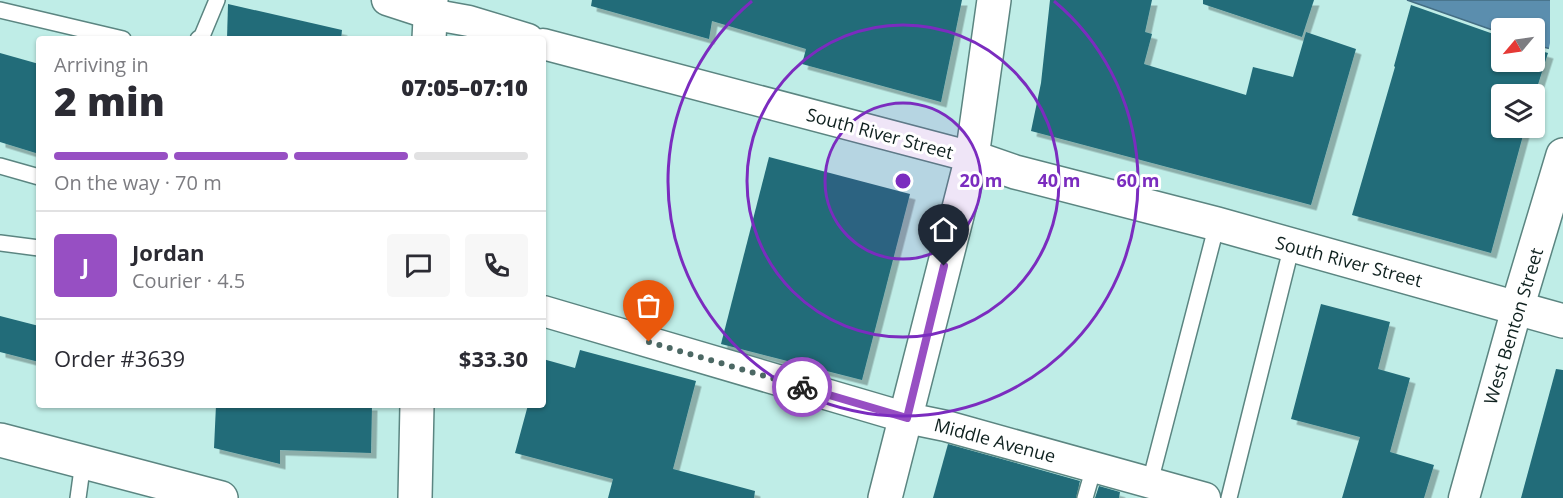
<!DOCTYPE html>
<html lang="en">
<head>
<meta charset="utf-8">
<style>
	:root { --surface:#fff; --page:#f7f7f7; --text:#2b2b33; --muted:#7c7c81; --line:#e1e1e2; --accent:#974fc3 }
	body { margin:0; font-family:"Open Sans",sans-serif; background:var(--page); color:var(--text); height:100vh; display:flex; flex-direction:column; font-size:22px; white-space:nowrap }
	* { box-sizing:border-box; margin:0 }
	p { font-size:20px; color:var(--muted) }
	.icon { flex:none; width:33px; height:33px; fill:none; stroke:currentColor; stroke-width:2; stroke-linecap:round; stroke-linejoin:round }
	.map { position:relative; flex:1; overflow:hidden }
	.panel { position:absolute; left:36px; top:36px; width:510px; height:372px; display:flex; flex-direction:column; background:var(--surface); border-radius:6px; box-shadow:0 2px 4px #0004 }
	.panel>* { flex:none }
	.needle { width:39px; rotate:241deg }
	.fabs { position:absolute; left:1491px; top:18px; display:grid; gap:12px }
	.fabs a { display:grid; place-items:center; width:54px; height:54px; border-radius:6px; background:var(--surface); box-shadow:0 2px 4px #0004; font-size:30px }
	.pin { position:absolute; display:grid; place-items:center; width:51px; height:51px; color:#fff; margin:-62px -26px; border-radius:50% 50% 50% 0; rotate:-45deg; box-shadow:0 0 6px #0007 }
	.pin .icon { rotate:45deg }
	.courier { position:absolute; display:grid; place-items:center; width:60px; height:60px; margin:-30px; border:4px solid #974fc3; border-radius:50%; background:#fff; color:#222; box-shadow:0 2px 8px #0007 }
	.headline em { font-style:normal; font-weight:800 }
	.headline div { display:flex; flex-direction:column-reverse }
	.headline { display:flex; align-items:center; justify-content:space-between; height:102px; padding:0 18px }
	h1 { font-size:39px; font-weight:800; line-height:45px }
	.bar { display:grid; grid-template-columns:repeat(4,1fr); gap:9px 6px; align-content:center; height:72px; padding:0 18px }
	.bar i { height:8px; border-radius:4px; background:var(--line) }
	.bar .current { background:var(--accent) }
	.bar p { grid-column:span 4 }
	.line { display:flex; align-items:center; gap:15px; padding:0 18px; border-top:2px solid var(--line) }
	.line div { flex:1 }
	.round { display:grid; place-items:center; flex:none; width:63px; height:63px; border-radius:6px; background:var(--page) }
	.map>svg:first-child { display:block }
</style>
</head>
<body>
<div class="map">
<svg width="1563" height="498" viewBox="0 0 1563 498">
	<defs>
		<filter id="shadow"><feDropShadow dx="5.5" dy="5.5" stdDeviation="0" flood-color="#0004"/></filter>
	</defs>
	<rect width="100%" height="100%" fill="#bfede7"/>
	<!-- water -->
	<polygon fill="#5b8eae" stroke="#446d83" stroke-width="1.5" points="1407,0 1563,0 1563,52 1535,45 1534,28 1502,28 1501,33"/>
	<!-- pier -->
	<polygon fill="#bfede7" points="1550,0 1563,0 1563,55 1548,53 1550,43"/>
	<!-- building -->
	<g fill="#226c79" filter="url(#shadow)">
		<polygon points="592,0 962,0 941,102 802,64 806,49 712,21 709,39 591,6"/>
		<polygon points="1050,0 1152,0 1145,32 1152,34 1144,64 1246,95 1253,67 1293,77 1306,32 1356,49 1311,205 1031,131 1041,83"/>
		<polygon points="1203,0 1314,0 1302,37 1203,4"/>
		<polygon points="228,4 342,30 341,39 227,39"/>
		<polygon points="1411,5 1502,37 1502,62 1534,62 1534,49 1548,53 1534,97 1534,94 1502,94 1502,128 1525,128 1491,253 1352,215 1395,67 1394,66"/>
		<polygon points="0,53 39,64 39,154 0,142"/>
		<polygon points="769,157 910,194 862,380 721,344"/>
		<polygon points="1321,304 1390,322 1378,369 1410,378 1390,452 1434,465 1424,498 1342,498 1360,437 1291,419"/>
		<polygon points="0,316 39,326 39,362 0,352"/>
		<polygon points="580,350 696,381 673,469 755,491 754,498 608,498 613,479 515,453 528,405 543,405 543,359 575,368"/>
		<polygon points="1556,369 1563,370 1563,498 1521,498"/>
		<polygon points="216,405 372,405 371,453 280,450 280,464 214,448"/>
		<polygon points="948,444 1080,481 1076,498 933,498"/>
		<polygon points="1099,486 1120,492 1119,498 1095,498"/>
	</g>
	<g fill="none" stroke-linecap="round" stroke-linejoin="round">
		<defs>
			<g id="lane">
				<polyline points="0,10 123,39"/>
				<polyline points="198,39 202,36 217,0"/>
				<polyline points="0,166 39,177"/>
				<polyline points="0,243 39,248"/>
				<polyline points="1150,482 1217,224"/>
				<polyline points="78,498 83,462"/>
				<polyline points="1085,498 1094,467"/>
				<polyline points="1229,498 1292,245"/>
			</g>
			<g id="street">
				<polyline points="387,0 430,14 469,21 528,39"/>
				<polyline points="543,44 972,157"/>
				<polyline points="543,311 907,418 946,426 1205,498"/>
				<polyline points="1464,498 1517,308"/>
			</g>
			<g id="secondary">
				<polyline points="972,157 1015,172 1217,224 1563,321"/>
				<polyline points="1517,308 1563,155"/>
				<polyline points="885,498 972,157 994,0"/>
			</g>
			<g id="primary">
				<polyline points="429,39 431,0"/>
				<polyline points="0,440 221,498"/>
				<polyline points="415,498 417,405"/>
			</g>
		</defs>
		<!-- lane casing -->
		<use href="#lane" stroke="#5b8581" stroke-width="18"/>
		<!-- street casing -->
		<use href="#street" stroke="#5b8581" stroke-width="33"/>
		<!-- secondary casing -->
		<use href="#secondary" stroke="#5b8581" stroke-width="36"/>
		<!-- primary casing -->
		<use href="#primary" stroke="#5b8581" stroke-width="36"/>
		<!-- lane -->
		<use href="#lane" stroke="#fff" stroke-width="15"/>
		<!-- street -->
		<use href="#street" stroke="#fff" stroke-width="30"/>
		<!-- secondary -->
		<use href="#secondary" stroke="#fff" stroke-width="33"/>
		<!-- primary -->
		<use href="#primary" stroke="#fff" stroke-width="33"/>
	</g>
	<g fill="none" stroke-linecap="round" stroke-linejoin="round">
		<!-- done -->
		<polyline stroke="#4c6864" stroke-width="6" stroke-dasharray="0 10.8" points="649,342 802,387"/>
		<!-- route -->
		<polyline stroke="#974fc3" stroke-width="8" points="802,387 907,418 944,266"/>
	</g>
	<!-- distance rings -->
	<circle cx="903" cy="181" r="78" fill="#7b2cbf" fill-opacity=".12"/>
	<g fill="none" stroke="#7b2cbf" stroke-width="3">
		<circle cx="903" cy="181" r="78"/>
		<circle cx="903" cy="181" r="156"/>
		<path d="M1054 1A235 235 0 1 1 752 1"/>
	</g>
	<g text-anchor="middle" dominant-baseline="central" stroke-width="6" stroke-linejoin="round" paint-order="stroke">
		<!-- street labels -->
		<g font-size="18" fill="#0e201e" stroke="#fff">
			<text transform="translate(880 133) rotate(15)">South River Street</text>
			<text transform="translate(1349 261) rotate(15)">South River Street</text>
			<text transform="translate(1513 326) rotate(-73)">West Benton Street</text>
			<text transform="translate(995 440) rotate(15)">Middle Avenue</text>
		</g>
	</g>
	<circle cx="903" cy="181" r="9" fill="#7b2cbf" stroke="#fff" stroke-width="3"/>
	<g font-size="18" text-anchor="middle" font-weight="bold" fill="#7b2cbf" stroke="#fff" stroke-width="6" stroke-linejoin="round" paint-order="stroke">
		<text x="981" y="187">20 m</text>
		<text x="1059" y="187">40 m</text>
		<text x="1138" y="187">60 m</text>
	</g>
</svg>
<div class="fabs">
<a><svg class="needle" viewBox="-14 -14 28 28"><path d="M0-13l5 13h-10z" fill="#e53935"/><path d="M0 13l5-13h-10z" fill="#7c7c81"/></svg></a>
<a><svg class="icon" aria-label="layers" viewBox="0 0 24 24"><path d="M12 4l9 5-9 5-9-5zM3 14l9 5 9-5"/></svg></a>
</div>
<div class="pin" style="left:649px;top:342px;background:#ea580c"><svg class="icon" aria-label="bag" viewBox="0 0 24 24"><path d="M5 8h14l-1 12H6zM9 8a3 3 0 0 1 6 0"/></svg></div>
<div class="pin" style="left:944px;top:266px;background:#1f2937"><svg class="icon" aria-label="home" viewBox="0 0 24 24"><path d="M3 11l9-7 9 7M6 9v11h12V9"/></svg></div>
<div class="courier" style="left:802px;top:387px"><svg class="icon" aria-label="bike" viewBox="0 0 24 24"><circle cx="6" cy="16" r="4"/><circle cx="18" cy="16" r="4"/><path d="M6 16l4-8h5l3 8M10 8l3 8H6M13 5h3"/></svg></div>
<section class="panel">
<div class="headline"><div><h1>2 min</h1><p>Arriving in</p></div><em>07:05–07:10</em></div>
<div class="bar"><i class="current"></i><i class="current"></i><i class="current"></i><i></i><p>On the way · 70 m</p></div>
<div class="line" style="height:108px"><b class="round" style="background:var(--accent);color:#fff">J</b><div><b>Jordan</b><p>Courier · 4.5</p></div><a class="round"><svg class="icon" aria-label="chat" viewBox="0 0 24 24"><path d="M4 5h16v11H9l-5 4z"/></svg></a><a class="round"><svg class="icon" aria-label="phone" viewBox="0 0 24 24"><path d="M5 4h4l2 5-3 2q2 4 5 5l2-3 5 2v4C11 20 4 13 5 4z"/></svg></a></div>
<div class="line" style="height:78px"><div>Order #3639</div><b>$33.30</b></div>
</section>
</div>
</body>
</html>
